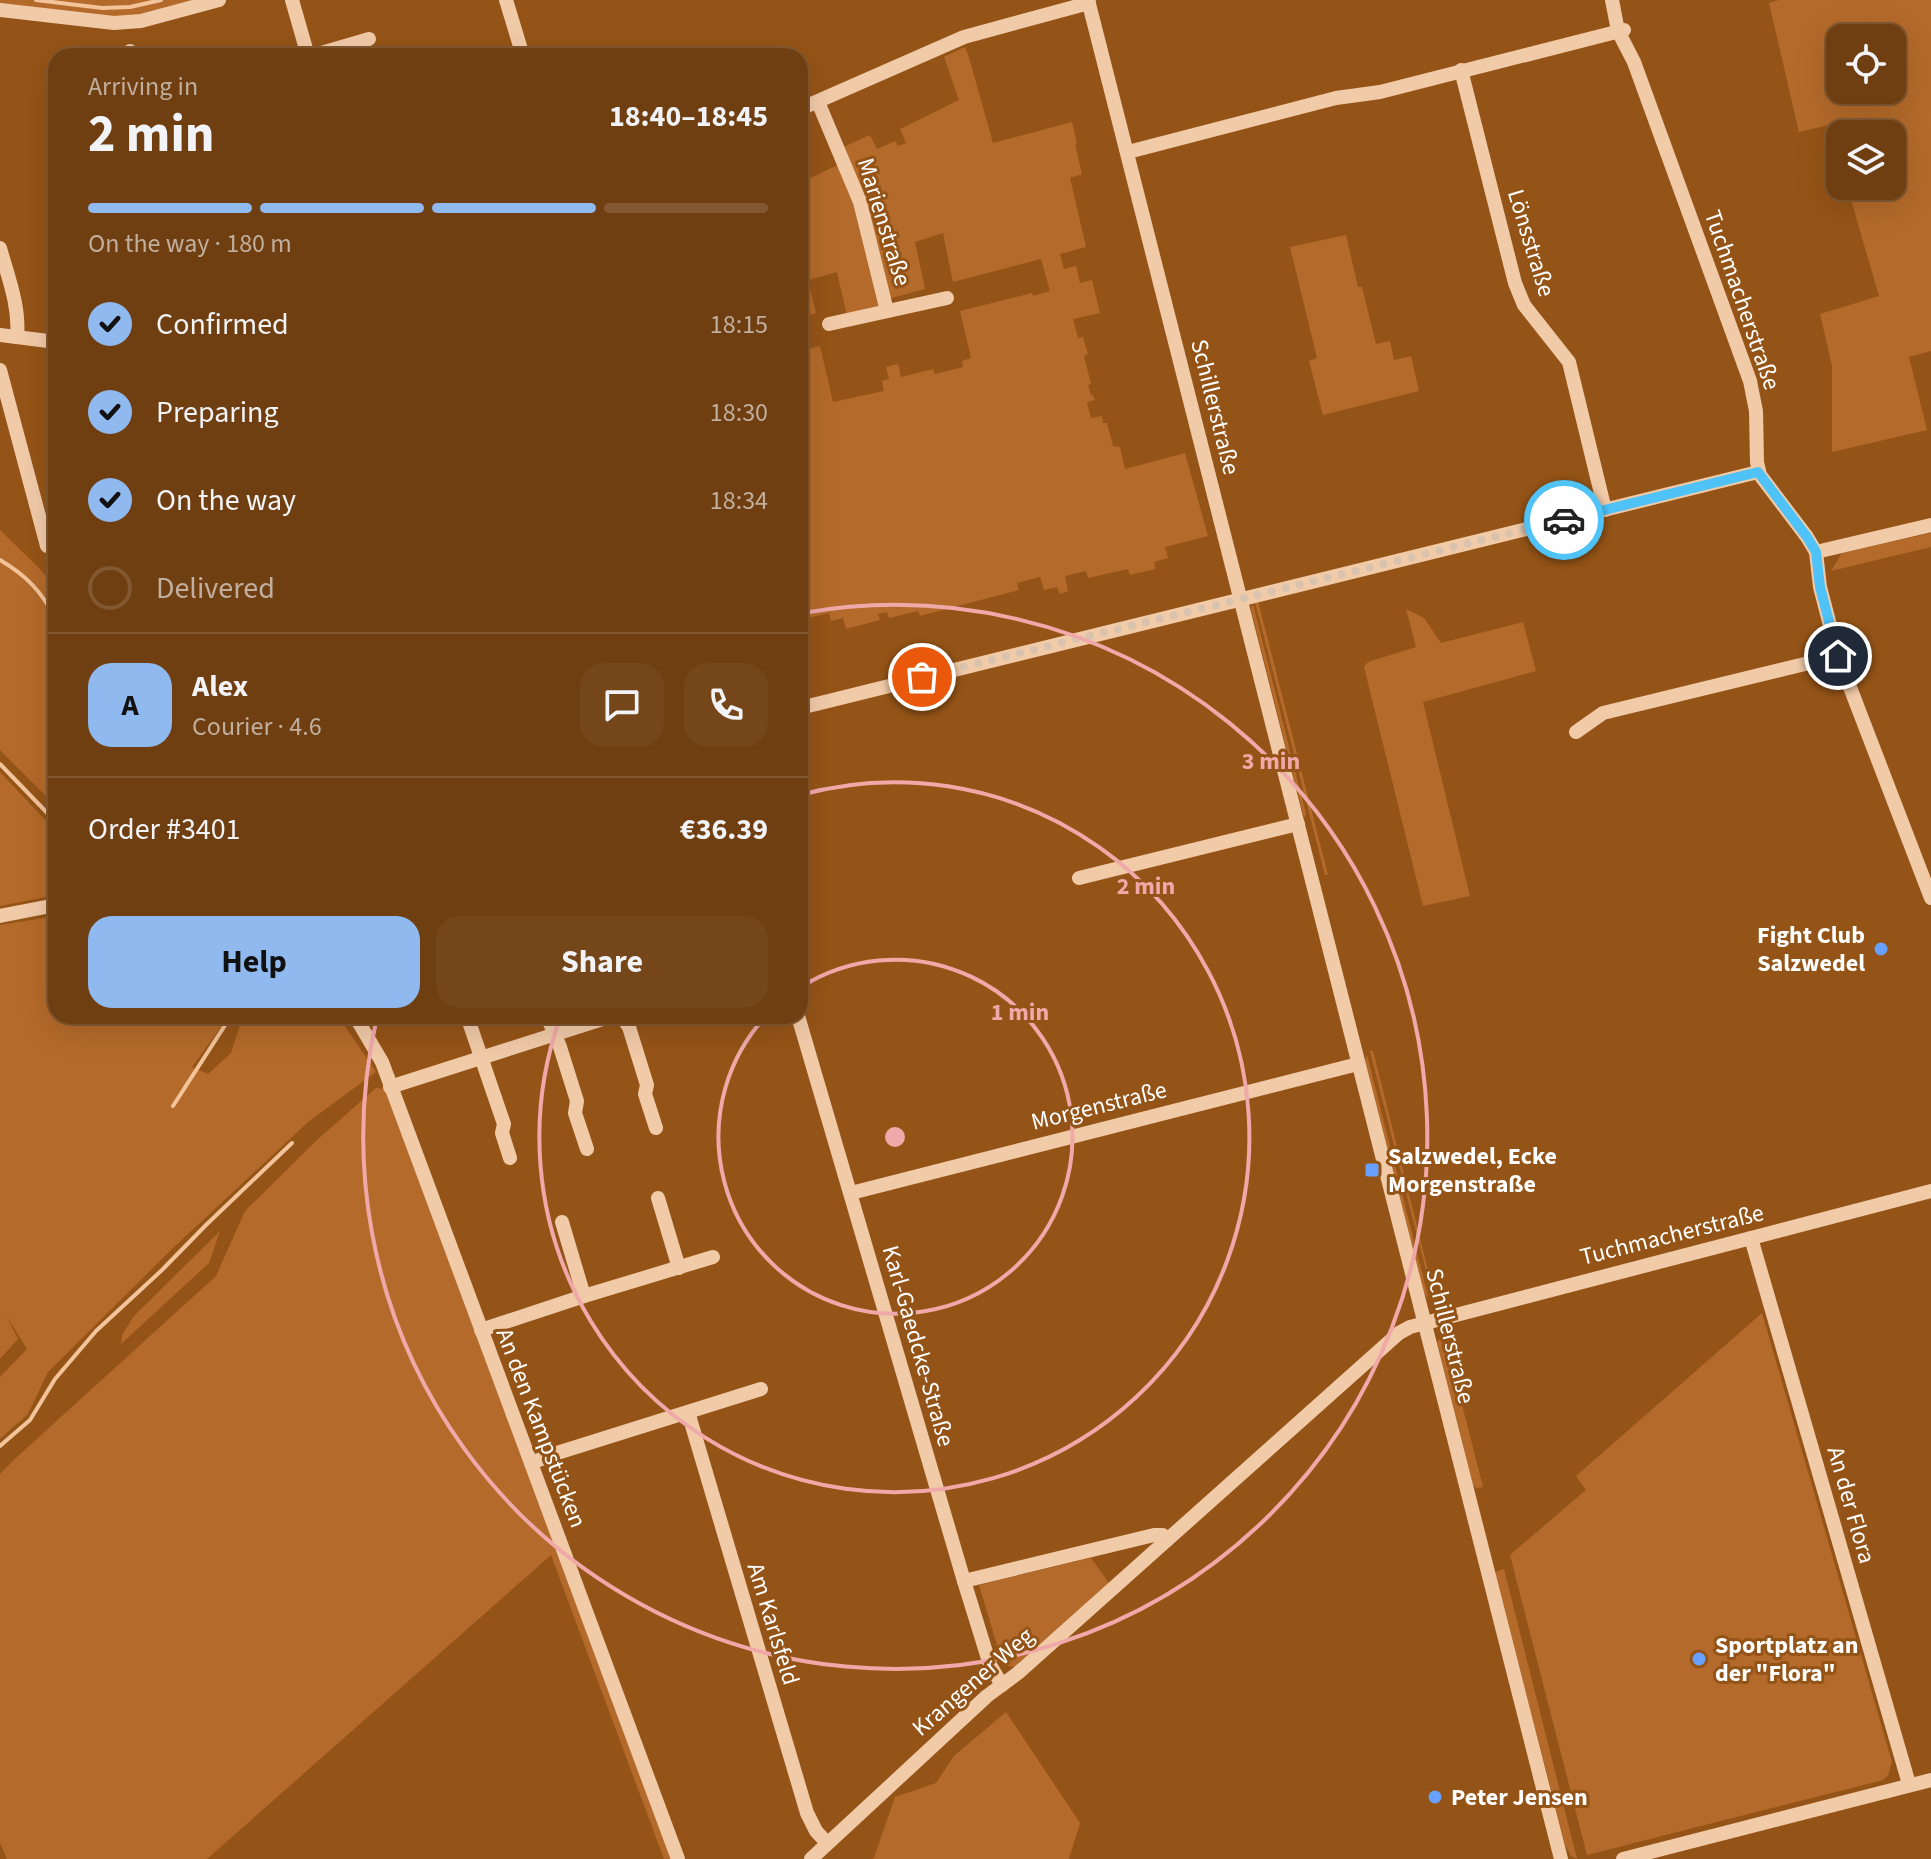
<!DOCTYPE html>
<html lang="en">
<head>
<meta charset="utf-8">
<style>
	:root { --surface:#703f11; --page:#75461a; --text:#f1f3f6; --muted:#c0af9f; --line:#825831; --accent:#90b9f0 }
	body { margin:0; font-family:"Source Sans 3",sans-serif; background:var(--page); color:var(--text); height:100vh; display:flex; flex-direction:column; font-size:30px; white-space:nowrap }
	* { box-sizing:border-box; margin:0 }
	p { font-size:26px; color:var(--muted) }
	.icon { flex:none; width:44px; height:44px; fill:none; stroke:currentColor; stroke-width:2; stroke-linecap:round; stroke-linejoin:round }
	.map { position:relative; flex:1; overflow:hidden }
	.details { position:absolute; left:48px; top:48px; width:760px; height:976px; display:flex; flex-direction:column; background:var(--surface); border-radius:24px; box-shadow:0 8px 32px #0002,0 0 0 2px var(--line) }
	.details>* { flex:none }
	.fabs { position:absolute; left:1826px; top:24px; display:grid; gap:16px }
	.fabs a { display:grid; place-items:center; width:80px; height:80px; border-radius:16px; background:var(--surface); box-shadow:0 8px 32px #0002,0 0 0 2px var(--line); font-size:40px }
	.pin { position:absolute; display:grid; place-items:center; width:68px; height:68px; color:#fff; margin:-34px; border:4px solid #fff; border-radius:50%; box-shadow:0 2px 8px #0007 }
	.courier { position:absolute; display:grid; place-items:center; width:80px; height:80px; margin:-40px; border:6px solid #4fc3f7; border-radius:50%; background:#fff; color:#222; box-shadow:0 2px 10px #0007 }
	.overview em { font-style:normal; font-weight:700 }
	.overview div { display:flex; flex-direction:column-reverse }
	.overview { display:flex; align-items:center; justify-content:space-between; height:136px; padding:0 40px }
	h1 { font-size:52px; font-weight:700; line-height:60px }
	.bar { display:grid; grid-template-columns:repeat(4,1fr); gap:12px 8px; align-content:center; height:96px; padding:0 40px }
	.bar i { height:10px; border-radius:6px; background:var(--line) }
	.bar .active { background:var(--accent) }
	.bar p { grid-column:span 4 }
	.line { display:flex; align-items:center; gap:20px; padding:0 40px; border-top:2px solid var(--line) }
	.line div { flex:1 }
	.round { display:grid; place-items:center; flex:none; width:84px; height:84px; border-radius:24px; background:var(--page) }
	ol { padding:0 40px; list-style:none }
	li { display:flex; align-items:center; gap:24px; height:88px }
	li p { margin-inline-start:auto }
	li .icon { padding:8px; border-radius:50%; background:var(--accent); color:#111; stroke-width:4 }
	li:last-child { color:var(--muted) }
	li i { width:44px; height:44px; border:4px solid var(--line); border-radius:50% }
	.cta { display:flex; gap:16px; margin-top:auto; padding:16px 40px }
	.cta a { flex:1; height:92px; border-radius:24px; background:var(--accent); color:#111; font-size:32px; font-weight:700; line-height:92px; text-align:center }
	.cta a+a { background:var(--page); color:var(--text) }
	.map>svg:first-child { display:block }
</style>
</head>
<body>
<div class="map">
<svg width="1931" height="1859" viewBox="0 0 1931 1859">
	<rect width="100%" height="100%" fill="#955417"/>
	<!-- green -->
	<g fill="#b46a2a" fill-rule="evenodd">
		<polygon points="0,0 207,0 120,19 0,4"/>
		<path d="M1779 0H1931V351L1909 357 1927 430 1832 452V366L1820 314 1879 296 1847 186H1892V134H1840V163L1829 125 1799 132 1769 3ZM1892 38V90H1840V38Z"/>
		<polygon points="965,47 968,54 993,143 1072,122 1077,143 1075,144 1082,174 1070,178 1086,247 1060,254 1064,269 1076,266 1080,283 1092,280 1100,313 1073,319 1078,338 1083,337 1088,354 1084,356 1091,384 1088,385 1091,395 1093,395 1095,400 1087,402 1091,418 1102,416 1103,423 1107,423 1113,446 1120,447 1125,469 1185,453 1208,536 1165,547 1168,558 1154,562 1155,569 1130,575 1128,569 1088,578 1086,571 1065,576 1068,591 1060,594 1057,587 1044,590 1040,577 1017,583 1019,590 920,616 918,611 889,618 887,612 878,614 880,620 846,629 843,618 831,621 829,613 804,619 800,601 800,351 820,346 833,402 884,391 882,381 889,379 886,367 898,364 901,377 933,369 935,374 963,367 962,361 971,358 960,311 1032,293 1033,296 1050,291 1041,259 953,282 943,233 915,242 925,289 884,300 839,149 870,135 877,149 895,141 898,146 906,143 900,129 959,100 944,57"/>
		<polygon points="842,163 884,305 847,316 837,272 808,280 816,313 800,317 800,183"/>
		<polygon points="1346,235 1358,287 1362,287 1376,344 1390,341 1394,360 1411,356 1419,391 1323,415 1309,361 1317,358 1290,247"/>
		<polygon points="0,530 36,565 56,587 56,806 0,750"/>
		<polygon points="1931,533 1931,547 1831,571 1842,553"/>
		<polygon points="1258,601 1328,875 1325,875 1255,602"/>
		<polygon points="1253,604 1306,814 1304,818 1251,609"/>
		<polygon points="1406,609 1424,618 1441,643 1523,622 1536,671 1423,702 1470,896 1423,906 1364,667 1368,662 1416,647"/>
		<polygon points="0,772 50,825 56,825 56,895 0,906"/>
		<polygon points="56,916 56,1016 229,1016 192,1067 208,1074 231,1053 243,1016 338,1016 376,1072 308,1122 172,1249 48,1372 28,1414 0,1439 0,1377 27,1349 6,1315 18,1339 0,1359 0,925"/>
		<polygon points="1370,1051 1373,1051 1436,1302 1434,1302"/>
		<polygon points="1367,1055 1429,1300 1424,1292 1365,1060"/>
		<polygon points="376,1088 385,1089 671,1859 664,1859 551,1555 207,1859 7,1859 0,1843 0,1474 18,1456 216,1276 245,1211 317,1140"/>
		<polygon points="220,1231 209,1263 121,1344 123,1333 134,1316"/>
		<polygon points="1762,1313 1892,1762 1888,1775 1883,1780 1587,1855 1510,1555 1586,1490 1576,1476"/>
		<polygon points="1444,1334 1483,1487 1477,1488 1473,1485 1437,1342"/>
		<polygon points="1091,1558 1109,1583 1014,1667 1003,1665 979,1585"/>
		<polygon points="1504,1569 1577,1859 1571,1856 1565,1845 1495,1572"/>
		<polygon points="1006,1712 1080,1823 1069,1859 871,1859 874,1858 895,1797 936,1783 954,1756"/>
	</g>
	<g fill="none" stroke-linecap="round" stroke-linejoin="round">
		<!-- stream -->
		<g stroke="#f3c39a" stroke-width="4">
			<polyline points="36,0 102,8 130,7 161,0"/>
			<path d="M0 560C27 576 41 591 56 619"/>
			<polyline points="0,764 56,822"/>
			<polyline points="173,1106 231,1016"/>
			<polyline points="0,1446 30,1420 55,1379 96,1331 162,1270 206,1225 292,1143"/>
		</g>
		<!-- minor -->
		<g stroke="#f1caa8" stroke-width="14">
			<polyline points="292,0 308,56"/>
			<polyline points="506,0 523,56"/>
			<polyline points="1088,0 1561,1859"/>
			<polyline points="1612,0 1618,31 1634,62 1750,381 1756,411 1757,462 1760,475 1807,537 1816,552 1820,587 1838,656 1931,898"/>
			<polyline points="0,10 114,23 141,21 219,0"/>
			<polyline points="130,51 132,56"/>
			<polyline points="311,56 369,39"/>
			<polyline points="1461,70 1515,283 1524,305 1569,362 1605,510"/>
			<polyline points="818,102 860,202 887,311"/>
			<polyline points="800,109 964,37 1089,3"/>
			<polyline points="1128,152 1336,98 1380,92 1624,30"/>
			<path d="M0 248C8 277 20 307 17 337"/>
			<polyline points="829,324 947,298"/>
			<polyline points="0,335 56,342"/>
			<polyline points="0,370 47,546 56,544"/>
			<polyline points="1816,552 1931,525"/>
			<polyline points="800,708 1758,472"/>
			<polyline points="1576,732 1603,713 1838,656"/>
			<polyline points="1079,878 1298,824"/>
			<polyline points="0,916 56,905"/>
			<polyline points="355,1016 382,1062 678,1859"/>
			<polyline points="467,1016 504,1124 502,1133 510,1158"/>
			<polyline points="547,1016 560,1047 577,1101 575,1113 587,1149"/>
			<polyline points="621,1016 629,1027 647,1085 645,1094 656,1128"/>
			<polyline points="798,1016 964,1581 990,1665 1002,1685"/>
			<polyline points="390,1087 612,1016"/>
			<polyline points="851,1193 1358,1064"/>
			<polyline points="658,1198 679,1268"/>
			<polyline points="562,1222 584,1296"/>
			<polyline points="1751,1238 1909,1784"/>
			<polyline points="481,1330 584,1296 713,1257"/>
			<polyline points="688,1412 807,1813 816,1831 827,1843"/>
			<polyline points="531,1463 557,1453 761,1389"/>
			<polyline points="964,1581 1154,1535 1163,1535 1167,1540"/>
			<polyline points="811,1859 987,1696 1018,1673 1399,1333 1410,1327 1931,1191"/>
			<polyline points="1623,1859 1931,1780"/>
		</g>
	</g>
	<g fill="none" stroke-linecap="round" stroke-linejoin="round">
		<!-- done -->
		<polyline stroke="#dac3ae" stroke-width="8" stroke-dasharray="0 14.4" points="922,677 1564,520"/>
		<!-- route -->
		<polyline stroke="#4fc3f7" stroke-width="10" points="1564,520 1758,472 1807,537 1816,552 1820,587 1838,656"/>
	</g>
	<!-- distance rings -->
	<g fill="none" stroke="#efa9a9" stroke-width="4">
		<path d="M801 987A177 177 0 1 1 766 1016"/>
		<path d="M800 795A355 355 0 1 1 560 1018"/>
		<path d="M803 613A532 532 0 1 1 377 1017"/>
	</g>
	<!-- markers -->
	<g fill="#68a0ff" stroke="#955417" stroke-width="3">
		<circle cx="1881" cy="949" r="8"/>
		<rect x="1364" y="1162" width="16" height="16" rx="4"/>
		<circle cx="1699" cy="1659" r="8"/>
		<circle cx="1435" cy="1797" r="8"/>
	</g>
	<g text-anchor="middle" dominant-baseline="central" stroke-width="6" stroke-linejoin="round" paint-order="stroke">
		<!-- street labels -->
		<g font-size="24" fill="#fff" stroke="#955417">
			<text transform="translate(884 222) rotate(73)">Marienstraße</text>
			<text transform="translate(1531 243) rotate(73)">Lönsstraße</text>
			<text transform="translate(1742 300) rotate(71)">Tuchmacherstraße</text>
			<text transform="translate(1215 407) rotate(76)">Schillerstraße</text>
			<text transform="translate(1099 1106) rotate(-14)">Morgenstraße</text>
			<text transform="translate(1672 1235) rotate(-14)">Tuchmacherstraße</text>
			<text transform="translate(1450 1336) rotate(76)">Schillerstraße</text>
			<text transform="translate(918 1346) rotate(74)">Karl-Gaedcke-Straße</text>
			<text transform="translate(541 1428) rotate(69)">An den Kampstücken</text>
			<text transform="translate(1851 1505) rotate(74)">An der Flora</text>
			<text transform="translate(773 1624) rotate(73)">Am Karlsfeld</text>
			<text transform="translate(973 1682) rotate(-41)">Krangener Weg</text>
		</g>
		<!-- poi labels -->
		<g font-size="24" font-weight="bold" fill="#fff" stroke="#955417" text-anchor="start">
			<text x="1865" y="935" text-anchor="end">Fight Club<tspan x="1865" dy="28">Salzwedel</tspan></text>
			<text x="1388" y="1156">Salzwedel, Ecke<tspan x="1388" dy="28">Morgenstraße</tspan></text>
			<text x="1715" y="1645">Sportplatz an<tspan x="1715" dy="28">der "Flora"</tspan></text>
			<text x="1451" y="1797">Peter Jensen</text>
		</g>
	</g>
	<circle cx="895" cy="1137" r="12" fill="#efa9a9" stroke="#955417" stroke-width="4"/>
	<g font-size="24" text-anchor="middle" font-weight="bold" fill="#efa9a9" stroke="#955417" stroke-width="6" stroke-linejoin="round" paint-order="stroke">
		<text x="1271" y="769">3 min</text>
		<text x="1146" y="894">2 min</text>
		<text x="1020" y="1020">1 min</text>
	</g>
</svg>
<div class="fabs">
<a><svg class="icon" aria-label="locate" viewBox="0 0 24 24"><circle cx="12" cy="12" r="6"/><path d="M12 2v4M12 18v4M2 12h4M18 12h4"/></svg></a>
<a><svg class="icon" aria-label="layers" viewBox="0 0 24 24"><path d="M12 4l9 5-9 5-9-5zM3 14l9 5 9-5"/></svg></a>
</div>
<div class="pin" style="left:922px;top:677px;background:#ea580c"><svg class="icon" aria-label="bag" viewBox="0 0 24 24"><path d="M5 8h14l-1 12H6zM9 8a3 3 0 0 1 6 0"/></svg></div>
<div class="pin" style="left:1838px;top:656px;background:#1f2937"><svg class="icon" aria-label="home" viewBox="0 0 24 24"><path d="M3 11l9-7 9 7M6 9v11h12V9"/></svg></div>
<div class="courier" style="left:1564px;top:520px"><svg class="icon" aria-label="car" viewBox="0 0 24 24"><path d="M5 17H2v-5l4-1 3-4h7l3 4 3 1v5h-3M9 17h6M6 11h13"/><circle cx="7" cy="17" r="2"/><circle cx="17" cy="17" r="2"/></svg></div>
<section class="details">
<div class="overview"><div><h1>2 min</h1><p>Arriving in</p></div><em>18:40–18:45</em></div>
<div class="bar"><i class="active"></i><i class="active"></i><i class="active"></i><i></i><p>On the way · 180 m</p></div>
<ol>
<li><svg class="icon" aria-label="check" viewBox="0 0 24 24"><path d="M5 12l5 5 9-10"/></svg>Confirmed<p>18:15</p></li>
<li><svg class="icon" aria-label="check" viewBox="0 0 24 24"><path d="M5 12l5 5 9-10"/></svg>Preparing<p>18:30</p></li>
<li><svg class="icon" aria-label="check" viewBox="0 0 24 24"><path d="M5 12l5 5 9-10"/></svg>On the way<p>18:34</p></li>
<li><i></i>Delivered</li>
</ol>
<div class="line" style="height:144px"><b class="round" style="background:var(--accent);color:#111">A</b><div><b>Alex</b><p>Courier · 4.6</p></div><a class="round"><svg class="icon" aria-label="chat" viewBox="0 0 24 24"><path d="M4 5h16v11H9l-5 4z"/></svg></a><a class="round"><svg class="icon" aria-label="phone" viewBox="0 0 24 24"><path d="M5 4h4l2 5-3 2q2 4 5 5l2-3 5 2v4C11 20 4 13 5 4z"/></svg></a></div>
<div class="line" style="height:104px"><div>Order #3401</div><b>€36.39</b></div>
<div class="cta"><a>Help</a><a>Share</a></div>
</section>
</div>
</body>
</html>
